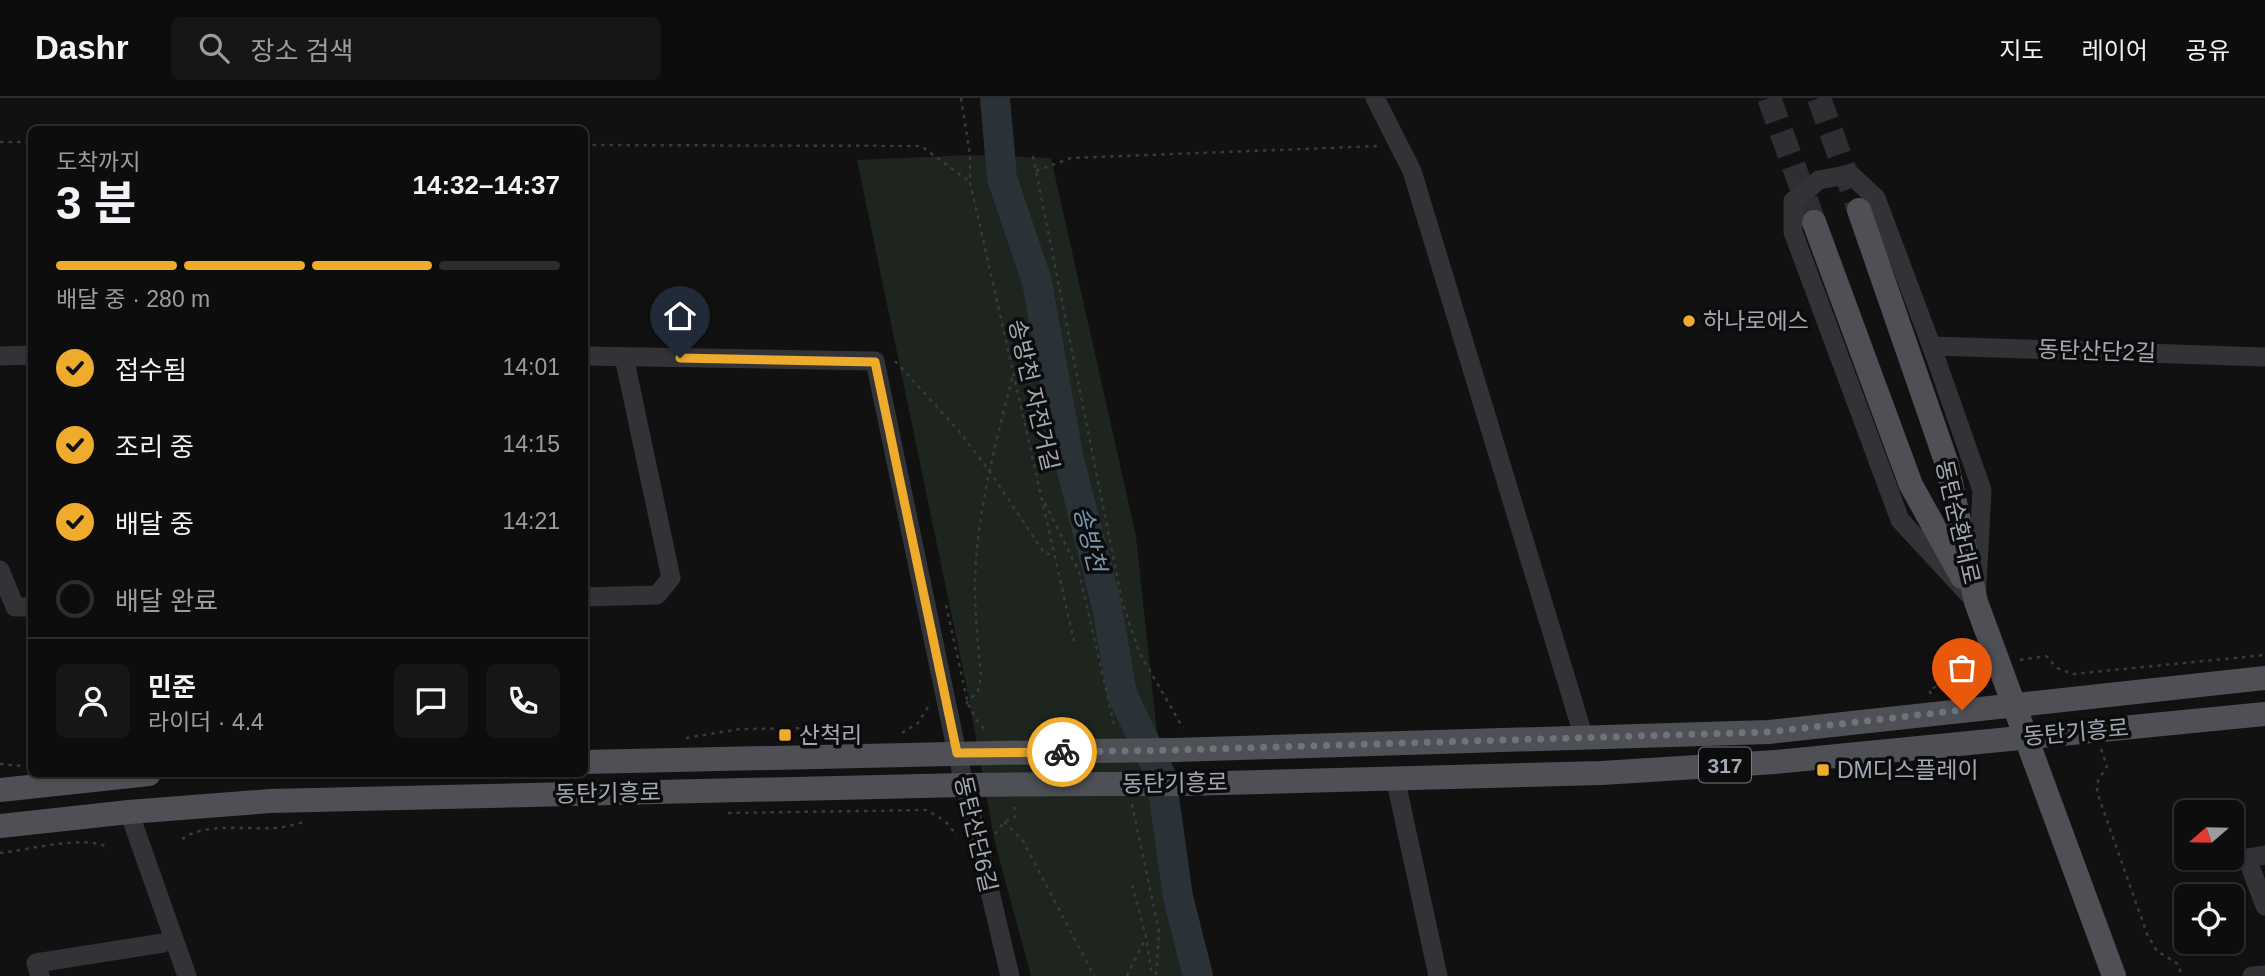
<!DOCTYPE html>
<html lang="ko">
<head>
<meta charset="utf-8">
<style>
	:root { --surface:#0d0d0e; --page:#161617; --text:#f1f3f6; --muted:#9a9c9e; --line:#2d2d2e; --accent:#efab2c }
	body { margin:0; font-family:Helvetica,"Noto Sans KR",sans-serif; background:var(--page); color:var(--text); height:100vh; display:flex; flex-direction:column; font-size:26px; white-space:nowrap }
	* { box-sizing:border-box; margin:0 }
	p { font-size:23px; color:var(--muted) }
	.icon { flex:none; width:38px; height:38px; fill:none; stroke:currentColor; stroke-width:2; stroke-linecap:round; stroke-linejoin:round }
	.map { position:relative; flex:1; overflow:hidden }
	.details { position:absolute; left:28px; top:28px; width:560px; height:651px; display:flex; flex-direction:column; background:var(--surface); border-radius:10px; box-shadow:0 2px 5px #0004,0 0 0 2px var(--line) }
	.details>* { flex:none }
	.needle { width:46px; rotate:250deg }
	.tools { position:absolute; left:2174px; top:702px; display:grid; gap:14px }
	.tools a { display:grid; place-items:center; width:70px; height:70px; border-radius:10px; background:var(--surface); box-shadow:0 2px 5px #0004,0 0 0 2px var(--line); font-size:35px }
	.pin { position:absolute; display:grid; place-items:center; width:60px; height:60px; color:#fff; margin:-72px -30px; border-radius:50% 50% 50% 0; rotate:-45deg; box-shadow:0 0 7px #0007 }
	.pin .icon { rotate:45deg }
	.courier { position:absolute; display:grid; place-items:center; width:70px; height:70px; margin:-35px; border:5px solid #efab2c; border-radius:50%; background:#fff; color:#222; box-shadow:0 2px 9px #0007 }
	.summary em { font-style:normal; font-weight:700 }
	.summary div { display:flex; flex-direction:column-reverse }
	.summary { display:flex; align-items:center; justify-content:space-between; height:119px; padding:0 28px }
	h1 { font-size:46px; font-weight:700; line-height:52px }
	.bar { display:grid; grid-template-columns:repeat(4,1fr); gap:10px 7px; align-content:center; height:84px; padding:0 28px }
	.bar i { height:9px; border-radius:5px; background:var(--line) }
	.bar .active { background:var(--accent) }
	.bar p { grid-column:span 4 }
	.line { display:flex; align-items:center; gap:18px; padding:0 28px; border-top:2px solid var(--line) }
	.line div { flex:1 }
	.round { display:grid; place-items:center; flex:none; width:74px; height:74px; border-radius:10px; background:var(--page) }
	ol { padding:0 28px; list-style:none }
	li { display:flex; align-items:center; gap:21px; height:77px }
	li p { margin-inline-start:auto }
	li .icon { padding:7px; border-radius:50%; background:var(--accent); color:#111; stroke-width:4 }
	li:last-child { color:var(--muted) }
	li i { width:38px; height:38px; border:4px solid var(--line); border-radius:50% }
	header { display:flex; align-items:center; gap:42px; box-sizing:border-box; height:98px; padding:0 35px; background:var(--surface); border-bottom:2px solid var(--line) }
	header strong { font-size:33px }
	nav { display:flex; gap:38px; margin-inline-start:auto; font-size:24px }
	.search { width:490px; height:63px; background:var(--page); display:flex; align-items:center; gap:18px; box-sizing:border-box; padding:0 24px; border-radius:10px; color:var(--muted); font-size:26px }
	.map>svg:first-child { display:block }
</style>
</head>
<body>
<header>
<strong>Dashr</strong>
<div class="search"><svg class="icon" aria-label="search" viewBox="0 0 24 24"><circle cx="10" cy="10" r="6"/><path d="M15 15l6 6"/></svg>장소 검색</div>
<nav><a>지도</a><a>레이어</a><a>공유</a></nav>
</header>
<div class="map">
<svg width="2265" height="878" viewBox="0 0 2265 878">
	<rect width="100%" height="100%" fill="#111112"/>
	<!-- green -->
	<polygon fill="#1d251e" points="970,57 1051,60 1136,438 1165,709 1199,878 1031,878 995,745 968,596 857,62"/>
	<g fill="none" stroke-linecap="round" stroke-linejoin="round">
		<!-- river -->
		<polyline stroke="#2a3238" stroke-width="30" points="995,0 1002,80 1037,184 1068,357 1107,509 1122,596 1161,678 1178,799 1198,878"/>
		<!-- major-tunnel -->
		<g stroke="#2e2f32" stroke-width="24" stroke-dasharray="24 12" stroke-linecap="butt">
			<polyline points="1769,0 1814,124"/>
			<polyline points="1819,0 1859,112"/>
		</g>
		<!-- path -->
		<g stroke="#383a3e" stroke-width="2.5" stroke-dasharray="3.5 5" stroke-linecap="butt">
			<polyline points="961,0 970,57 970,84 1074,543"/>
			<polyline points="0,44 32,44"/>
			<polyline points="584,47 921,48 970,84"/>
			<polyline points="1033,58 1122,503 1139,554 1183,630"/>
			<polyline points="1036,73 1071,60 1380,48"/>
			<polyline points="895,263 959,333 990,374 1045,456 1054,456"/>
			<polyline points="1045,405 1079,474 1115,631"/>
			<polyline points="946,507 968,606 979,626 988,634"/>
			<polyline points="2020,562 2046,558 2057,570 2073,576 2265,557"/>
			<path d="M1931 596 1929 592C1940 587 1944 583 1945 571L1978 567"/>
			<path d="M966 606 978 593 981 578C978 548 975 517 975 487 976 415 996 345 1013 276"/>
			<polyline points="902,635 918,625 928,609"/>
			<polyline points="686,640 740,631 825,630 863,636"/>
			<polyline points="2101,651 2107,668 2098,683 2097,694 2147,836 2157,853 2178,866 2182,878"/>
			<polyline points="1955,665 1959,676"/>
			<polyline points="0,666 21,668"/>
			<polyline points="1132,706 1159,834 1156,878"/>
			<polyline points="728,715 926,712 944,722 957,737"/>
			<polyline points="1004,724 1023,743 1094,878"/>
			<polyline points="995,736 1004,724 1016,718 1014,708"/>
			<path d="M182 741C206 724 245 732 273 730 284 730 295 726 305 724"/>
			<path d="M0 755C27 752 87 736 109 750"/>
			<polyline points="1132,787 1146,839 1152,878"/>
			<polyline points="1127,878 1146,839"/>
		</g>
		<!-- minor -->
		<g stroke="#323337" stroke-width="19">
			<polyline points="1375,0 1412,73 1584,640"/>
			<polygon points="1850,76 1876,100 1930,244 1982,392 1976,504 1900,422 1793,134 1793,103 1819,82"/>
			<polyline points="1930,244 1934,248 2265,259"/>
			<polyline points="0,258 32,257"/>
			<polyline points="584,258 875,263 957,655 1010,878"/>
			<polyline points="0,472 15,509 32,509"/>
			<polyline points="584,499 657,497 671,480 624,259"/>
			<polyline points="1395,679 1438,878"/>
			<polyline points="129,714 187,878"/>
			<polyline points="2265,757 2247,760 2265,808"/>
			<polyline points="40,878 36,865 163,845"/>
			<polyline points="2252,878 2265,877"/>
		</g>
		<!-- major -->
		<g stroke="#4e5056" stroke-width="24">
			<polyline points="1859,112 1947,366 1976,504 2114,878"/>
			<polyline points="1814,124 1911,387 1962,479"/>
			<polyline points="1175,652 1769,634 2265,580"/>
			<polyline points="584,664 1093,653"/>
			<polyline points="1183,686 1602,675 1775,664 2265,616"/>
			<polyline points="0,692 149,676"/>
			<polyline points="0,728 129,714 270,703 964,687 1100,686"/>
		</g>
		<!-- major-bridge -->
		<g stroke="#4e5056" stroke-width="24">
			<polyline points="1093,653 1175,652"/>
			<polyline points="1100,686 1183,686"/>
		</g>
	</g>
	<g fill="none" stroke-linecap="round" stroke-linejoin="round">
		<!-- done -->
		<polyline stroke="#6f737b" stroke-width="7" stroke-dasharray="0 12.6" points="1062,654 1175,652 1769,634 1962,612"/>
		<!-- route -->
		<polyline stroke="#efab2c" stroke-width="9" points="680,260 875,264 957,655 1062,654"/>
	</g>
	<!-- markers -->
	<g fill="#efab2c" stroke="#0c0c0d" stroke-width="2.5">
		<circle cx="1689" cy="223" r="7"/>
		<rect x="778" y="630" width="14" height="14" rx="3.5"/>
		<rect x="1816" y="665" width="14" height="14" rx="3.5"/>
	</g>
	<g text-anchor="middle" dominant-baseline="central" stroke-width="7" stroke-linejoin="round" paint-order="stroke">
		<!-- shield labels -->
		<rect fill="#0c0c0d" stroke="#757981" stroke-width="2" x="1699" y="649.5" width="52" height="35" rx="5"/>
		<g font-size="21" font-weight="bold" fill="#a2a8b3">
			<text x="1725" y="667">317</text>
		</g>
		<!-- poi labels -->
		<g font-size="23" fill="#a2a8b3" stroke="#0c0c0d" text-anchor="start">
			<text x="1703" y="223">하나로에스</text>
			<text x="799" y="637">산척리</text>
			<text x="1837" y="672">DM디스플레이</text>
		</g>
		<!-- street labels -->
		<g font-size="23" fill="#a2a8b3" stroke="#0c0c0d">
			<text transform="translate(2097 253) rotate(2)">동탄산단2길</text>
			<text transform="translate(1034 297) rotate(77)">송방천 자전거길</text>
			<text transform="translate(1958 424) rotate(77)">동탄순환대로</text>
			<text transform="translate(2076 634) rotate(-5)">동탄기흥로</text>
			<text transform="translate(1175 685) rotate(-1)">동탄기흥로</text>
			<text transform="translate(608 695) rotate(-1)">동탄기흥로</text>
			<text transform="translate(976 736) rotate(77)">동탄산단6길</text>
		</g>
		<!-- water labels -->
		<g font-size="24" font-style="italic" fill="#7996ae" stroke="#0c0c0d">
			<text transform="translate(1090 441) rotate(76)">송방천</text>
		</g>
	</g>
</svg>
<div class="tools">
<a><svg class="needle" viewBox="-14 -14 28 28"><path d="M0-13l5 13h-10z" fill="#e53935"/><path d="M0 13l5-13h-10z" fill="#9a9c9e"/></svg></a>
<a><svg class="icon" aria-label="locate" viewBox="0 0 24 24"><circle cx="12" cy="12" r="6"/><path d="M12 2v4M12 18v4M2 12h4M18 12h4"/></svg></a>
</div>
<div class="pin" style="left:1962px;top:612px;background:#ea580c"><svg class="icon" aria-label="bag" viewBox="0 0 24 24"><path d="M5 8h14l-1 12H6zM9 8a3 3 0 0 1 6 0"/></svg></div>
<div class="pin" style="left:680px;top:260px;background:#1f2937"><svg class="icon" aria-label="home" viewBox="0 0 24 24"><path d="M3 11l9-7 9 7M6 9v11h12V9"/></svg></div>
<div class="courier" style="left:1062px;top:654px"><svg class="icon" aria-label="bike" viewBox="0 0 24 24"><circle cx="6" cy="16" r="4"/><circle cx="18" cy="16" r="4"/><path d="M6 16l4-8h5l3 8M10 8l3 8H6M13 5h3"/></svg></div>
<section class="details">
<div class="summary"><div><h1>3 분</h1><p>도착까지</p></div><em>14:32–14:37</em></div>
<div class="bar"><i class="active"></i><i class="active"></i><i class="active"></i><i></i><p>배달 중 · 280 m</p></div>
<ol>
<li><svg class="icon" aria-label="check" viewBox="0 0 24 24"><path d="M5 12l5 5 9-10"/></svg>접수됨<p>14:01</p></li>
<li><svg class="icon" aria-label="check" viewBox="0 0 24 24"><path d="M5 12l5 5 9-10"/></svg>조리 중<p>14:15</p></li>
<li><svg class="icon" aria-label="check" viewBox="0 0 24 24"><path d="M5 12l5 5 9-10"/></svg>배달 중<p>14:21</p></li>
<li><i></i>배달 완료</li>
</ol>
<div class="line" style="height:126px"><a class="round"><svg class="icon" aria-label="person" viewBox="0 0 24 24"><circle cx="12" cy="8" r="4"/><path d="M4 21q1-7 8-7t8 7"/></svg></a><div><b>민준</b><p>라이더 · 4.4</p></div><a class="round"><svg class="icon" aria-label="chat" viewBox="0 0 24 24"><path d="M4 5h16v11H9l-5 4z"/></svg></a><a class="round"><svg class="icon" aria-label="phone" viewBox="0 0 24 24"><path d="M5 4h4l2 5-3 2q2 4 5 5l2-3 5 2v4C11 20 4 13 5 4z"/></svg></a></div>
</section>
</div>
</body>
</html>
